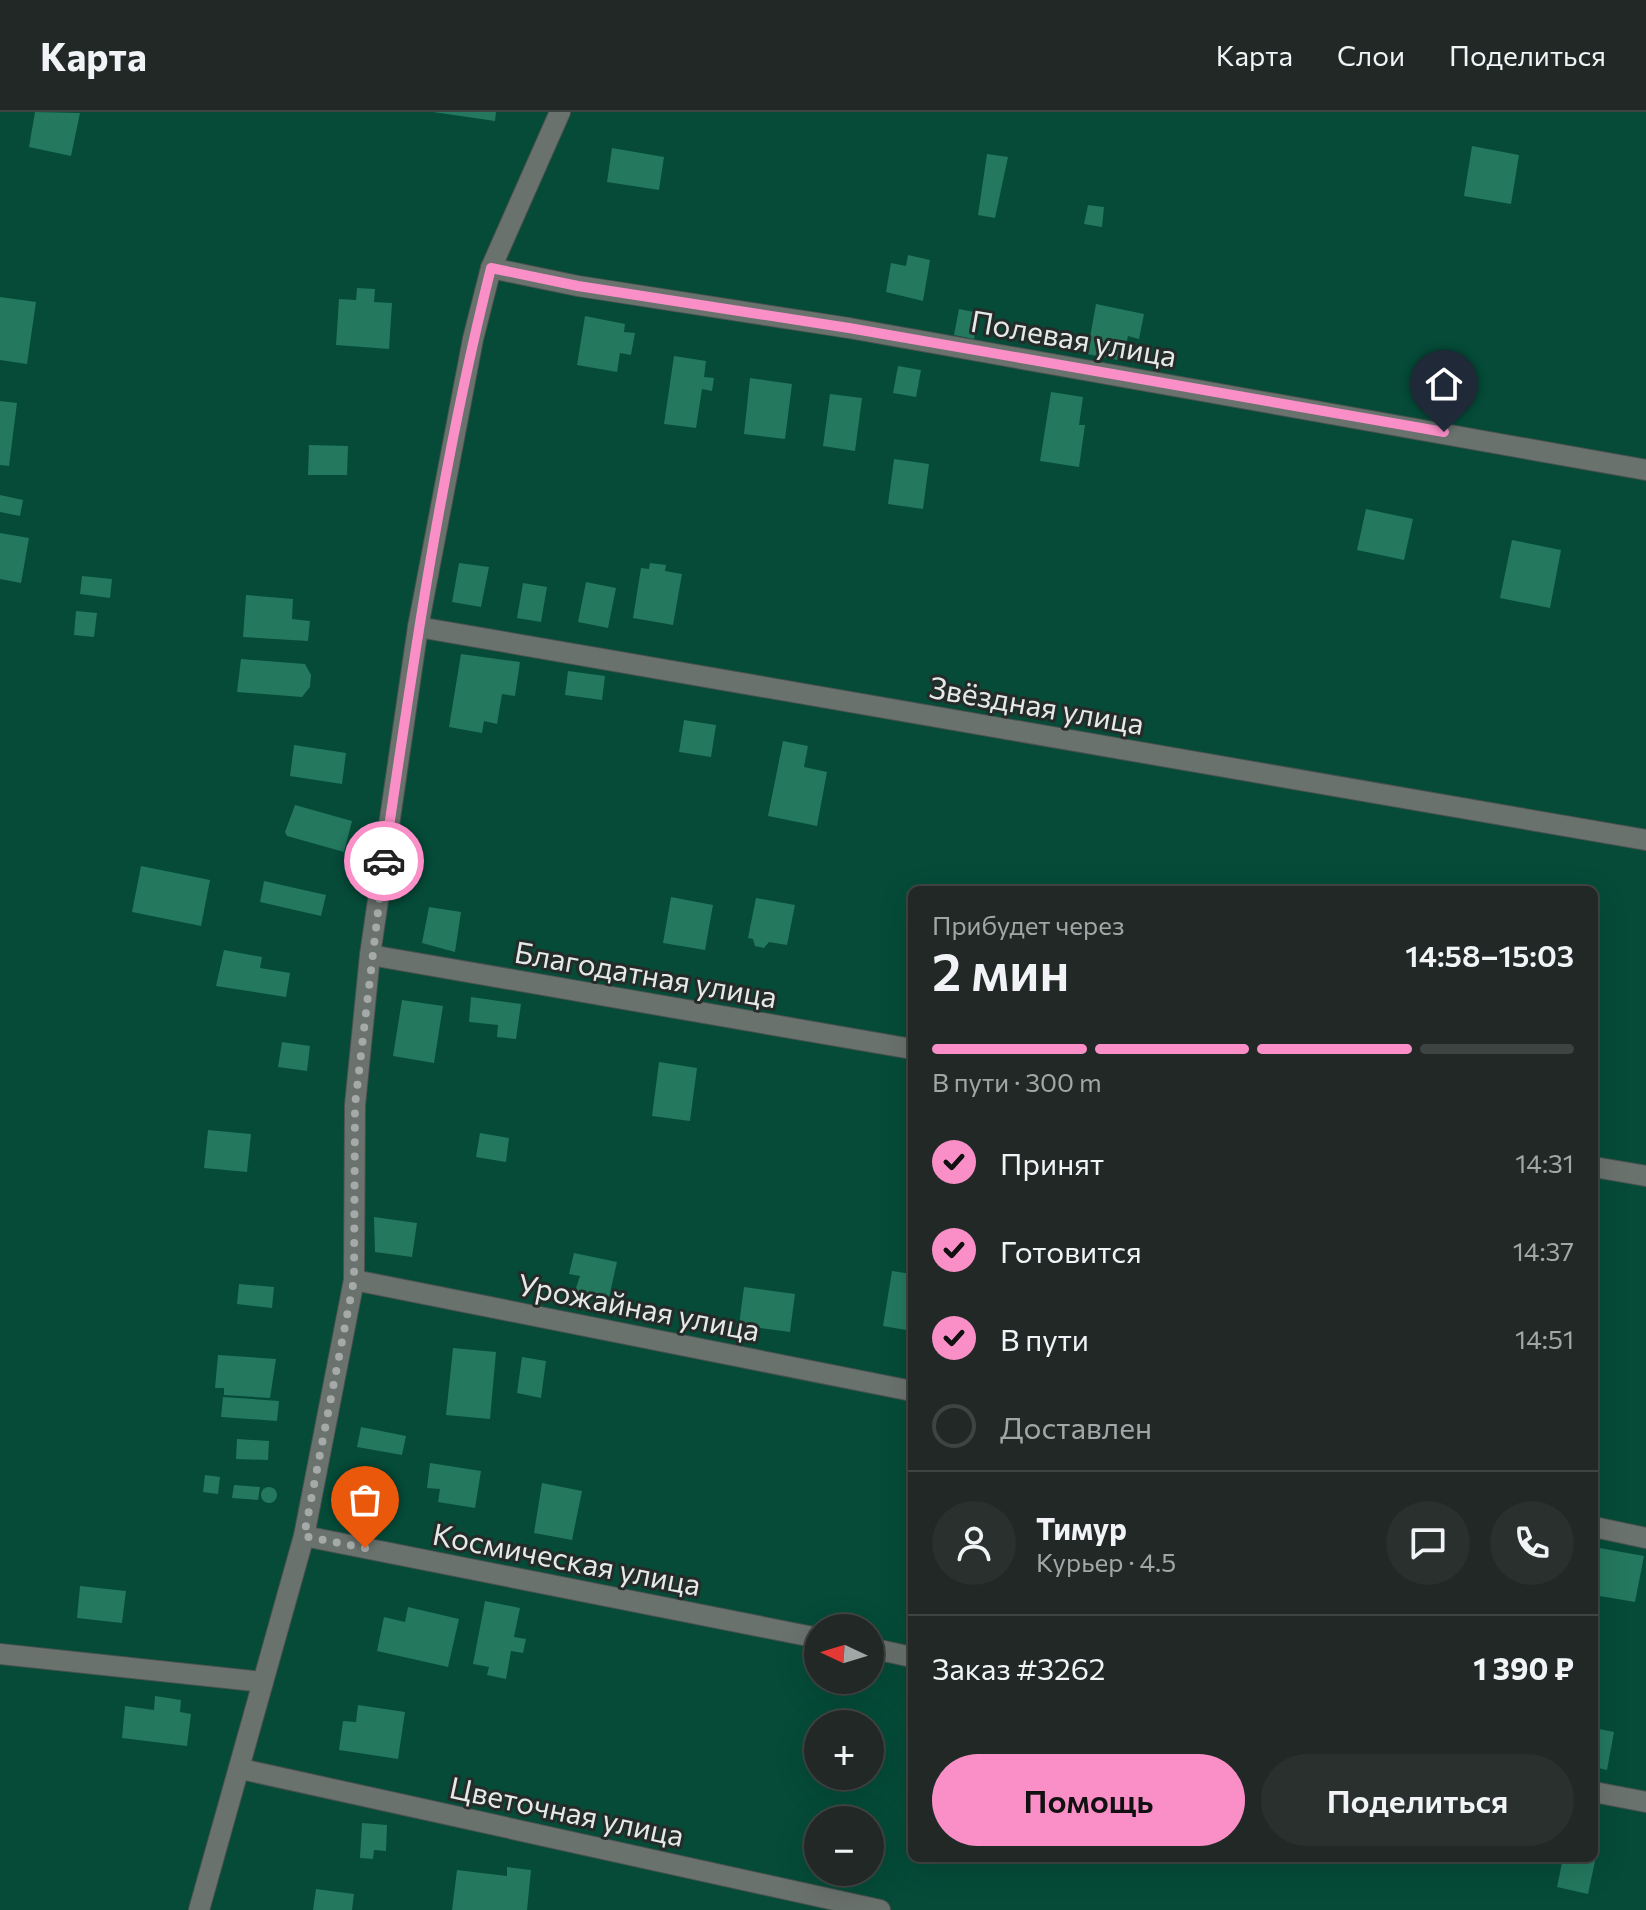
<!DOCTYPE html>
<html lang="ru">
<head>
<meta charset="utf-8">
<style>
	:root { --surface:#222826; --page:#2a302e; --text:#f1f3f6; --muted:#a2a6a7; --line:#3f4443; --accent:#fa8fc7 }
	body { margin:0; font-family:Commissioner,sans-serif; background:var(--page); color:var(--text); height:100vh; display:flex; flex-direction:column; font-size:30px; white-space:nowrap }
	* { box-sizing:border-box; margin:0 }
	p { font-size:26px; color:var(--muted) }
	.icon { flex:none; width:44px; height:44px; fill:none; stroke:currentColor; stroke-width:2; stroke-linecap:round; stroke-linejoin:round }
	.map { position:relative; flex:1; overflow:hidden }
	.panel { position:absolute; left:908px; top:774px; width:690px; height:976px; display:flex; flex-direction:column; background:var(--surface); border-radius:12px; box-shadow:0 8px 32px #0002,0 0 0 2px var(--line) }
	.panel>* { flex:none }
	.needle { width:52px; rotate:274deg }
	.buttons { position:absolute; left:804px; top:1502px; display:grid; gap:16px }
	.buttons a { display:grid; place-items:center; width:80px; height:80px; border-radius:50%; background:var(--surface); box-shadow:0 8px 32px #0002,0 0 0 2px var(--line); font-size:40px }
	.pin { position:absolute; display:grid; place-items:center; width:68px; height:68px; color:#fff; margin:-82px -34px; border-radius:50% 50% 50% 0; rotate:-45deg; box-shadow:0 0 8px #0007 }
	.pin .icon { rotate:45deg }
	.courier { position:absolute; display:grid; place-items:center; width:80px; height:80px; margin:-40px; border:6px solid #fa8fc7; border-radius:50%; background:#fff; color:#222; box-shadow:0 2px 10px #0007 }
	.summary em { font-style:normal; font-weight:600 }
	.summary div { display:flex; flex-direction:column-reverse }
	.summary { display:flex; align-items:center; justify-content:space-between; height:136px; padding:0 24px }
	h1 { font-size:52px; font-weight:600; line-height:60px }
	.bar { display:grid; grid-template-columns:repeat(4,1fr); gap:12px 8px; align-content:center; height:96px; padding:0 24px }
	.bar i { height:10px; border-radius:6px; background:var(--line) }
	.bar .on { background:var(--accent) }
	.bar p { grid-column:span 4 }
	.line { display:flex; align-items:center; gap:20px; padding:0 24px; border-top:2px solid var(--line) }
	.line div { flex:1 }
	.round { display:grid; place-items:center; flex:none; width:84px; height:84px; border-radius:42px; background:var(--page) }
	ol { padding:0 24px; list-style:none }
	li { display:flex; align-items:center; gap:24px; height:88px }
	li p { margin-inline-start:auto }
	li .icon { padding:8px; border-radius:50%; background:var(--accent); color:#111; stroke-width:4 }
	li:last-child { color:var(--muted) }
	li i { width:44px; height:44px; border:4px solid var(--line); border-radius:50% }
	.cta { display:flex; gap:16px; margin-top:auto; padding:16px 24px }
	.cta a { flex:1; height:92px; border-radius:48px; background:var(--accent); color:#111; font-size:32px; font-weight:600; line-height:92px; text-align:center }
	.cta a+a { background:var(--page); color:var(--text) }
	header { display:flex; align-items:center; gap:48px; box-sizing:border-box; height:112px; padding:0 40px; background:var(--surface); border-bottom:2px solid var(--line) }
	header strong { font-size:38px }
	nav { display:flex; gap:44px; margin-inline-start:auto; font-size:28px }
	.map>svg:first-child { display:block }
</style>
</head>
<body>
<header>
<strong>Карта</strong>
<nav><a>Карта</a><a>Слои</a><a>Поделиться</a></nav>
</header>
<div class="map">
<svg width="1646" height="1798" viewBox="0 0 1646 1798">
	<rect width="100%" height="100%" fill="#2e3532"/>
	<!-- green -->
	<path fill="#054b38" fill-rule="evenodd" d="M0 0H1646V1798H0ZM912 778H1594V1746H912ZM818 1516H870V1568H818ZM818 1612H870V1664H818ZM818 1708H870V1760H818Z"/>
	<!-- building -->
	<g fill="#23785e">
		<polygon points="35,0 80,1 71,44 29,35"/>
		<polygon points="433,0 496,0 495,9"/>
		<polygon points="1472,34 1519,43 1511,92 1464,84"/>
		<polygon points="612,36 664,45 659,78 607,70"/>
		<polygon points="987,42 1008,45 995,106 978,103"/>
		<polygon points="1088,93 1104,95 1102,115 1084,112"/>
		<polygon points="908,143 930,148 923,189 886,180 891,151 906,154"/>
		<polygon points="357,176 375,177 374,190 392,191 389,237 336,233 339,187 356,188"/>
		<polygon points="0,185 36,190 27,252 0,248"/>
		<polygon points="1096,192 1144,202 1139,227 1128,224 1123,249 1087,242"/>
		<polygon points="959,197 979,201 974,227 954,223"/>
		<polygon points="585,204 625,212 624,220 635,221 631,243 620,241 617,260 577,253"/>
		<polygon points="674,244 706,249 704,265 714,266 712,279 702,277 696,316 664,312"/>
		<polygon points="898,254 921,258 916,285 893,281"/>
		<polygon points="750,266 792,272 785,327 744,322"/>
		<polygon points="1051,280 1083,285 1079,313 1085,313 1079,355 1040,349"/>
		<polygon points="830,282 862,286 855,339 823,334"/>
		<polygon points="0,289 17,291 9,354 0,353"/>
		<polygon points="309,333 348,334 347,363 308,363"/>
		<polygon points="894,347 929,352 923,397 888,392"/>
		<polygon points="0,383 23,388 20,404 0,400"/>
		<polygon points="1366,397 1413,407 1404,448 1357,438"/>
		<polygon points="0,421 29,426 21,471 0,467"/>
		<polygon points="1512,428 1561,438 1550,496 1500,486"/>
		<polygon points="459,451 489,455 481,495 452,490"/>
		<polygon points="650,451 666,453 665,459 682,462 673,513 633,506 641,456 649,457"/>
		<polygon points="82,464 112,467 110,486 80,482"/>
		<polygon points="586,470 616,476 608,516 578,510"/>
		<polygon points="523,471 547,475 541,510 517,506"/>
		<polygon points="246,483 293,487 292,507 310,509 308,529 243,525"/>
		<polygon points="76,499 97,501 94,525 74,523"/>
		<polygon points="461,542 520,550 515,584 502,582 497,612 484,609 482,621 449,615"/>
		<polygon points="241,547 305,552 311,563 310,575 302,585 237,580"/>
		<polygon points="568,559 605,564 602,588 565,583"/>
		<polygon points="684,608 716,613 711,645 679,640"/>
		<polygon points="783,629 808,634 804,655 827,660 817,714 768,704"/>
		<polygon points="294,633 346,641 342,672 290,664"/>
		<polygon points="295,693 352,709 344,740 287,724 285,720"/>
		<polygon points="141,754 210,768 201,814 132,800"/>
		<polygon points="264,769 326,783 321,804 260,790"/>
		<polygon points="671,785 713,793 705,838 663,831"/>
		<polygon points="756,786 795,793 787,833 769,830 764,836 755,834 753,827 748,826"/>
		<polygon points="429,795 461,800 455,840 422,831"/>
		<polygon points="224,838 262,845 260,856 290,861 286,885 216,874"/>
		<polygon points="471,885 521,892 516,927 497,925 498,913 469,910"/>
		<polygon points="402,888 443,894 434,951 393,944"/>
		<polygon points="282,930 310,934 307,959 278,955"/>
		<polygon points="659,950 697,956 690,1009 652,1004"/>
		<polygon points="208,1018 251,1022 247,1060 204,1056"/>
		<polygon points="480,1021 509,1026 506,1050 476,1045"/>
		<polygon points="374,1105 417,1111 412,1145 375,1140"/>
		<polygon points="574,1141 617,1150 608,1190 574,1182 580,1164 569,1162"/>
		<polygon points="892,1159 912,1162 912,1219 883,1214"/>
		<polygon points="239,1172 274,1175 272,1196 237,1192"/>
		<polygon points="744,1175 795,1182 790,1220 739,1213"/>
		<polygon points="453,1236 496,1240 490,1307 446,1303"/>
		<polygon points="218,1243 276,1247 270,1286 224,1283 224,1276 215,1276"/>
		<polygon points="522,1245 546,1249 541,1286 517,1281"/>
		<polygon points="223,1285 279,1289 277,1309 221,1305"/>
		<polygon points="361,1315 406,1324 402,1343 357,1335"/>
		<polygon points="237,1327 269,1329 268,1348 236,1347"/>
		<polygon points="430,1351 481,1359 475,1396 438,1390 440,1377 427,1376"/>
		<polygon points="205,1363 220,1365 218,1382 203,1380"/>
		<polygon points="542,1371 582,1379 572,1428 534,1421"/>
		<polygon points="234,1373 260,1375 258,1388 232,1386"/>
		<circle cx="269" cy="1383" r="8"/>
		<polygon points="1594,1435 1644,1444 1635,1490 1594,1483"/>
		<polygon points="80,1474 126,1479 122,1511 77,1506"/>
		<polygon points="485,1489 520,1496 514,1525 526,1527 523,1541 511,1539 506,1567 487,1563 489,1555 473,1552"/>
		<polygon points="408,1495 459,1507 448,1555 377,1539 384,1505 405,1510"/>
		<polygon points="155,1584 181,1588 180,1600 191,1602 187,1634 122,1626 125,1594 154,1598"/>
		<polygon points="358,1593 405,1600 398,1647 339,1638 343,1609 356,1610"/>
		<polygon points="1594,1616 1614,1620 1607,1658 1594,1655"/>
		<polygon points="362,1711 387,1713 386,1739 374,1738 373,1747 360,1746"/>
		<polygon points="1594,1734 1598,1735 1588,1782 1557,1775 1563,1746 1594,1746"/>
		<polygon points="507,1755 531,1758 527,1798 452,1798 457,1758 507,1764"/>
		<polygon points="316,1777 354,1782 352,1798 313,1798"/>
	</g>
	<g fill="none" stroke-linecap="round" stroke-linejoin="round">
		<defs>
			<g id="minor">
				<polyline points="491,156 578,174 849,216 1646,358"/>
				<polyline points="418,515 1646,728"/>
				<polyline points="370,843 912,937"/>
				<polyline points="1594,1055 1646,1064"/>
				<polyline points="354,1168 912,1279"/>
				<polyline points="1594,1415 1646,1426"/>
				<polyline points="304,1424 818,1526"/>
				<polyline points="870,1536 912,1545"/>
				<polyline points="0,1542 263,1570"/>
				<polyline points="241,1657 880,1798"/>
				<polyline points="1594,1680 1646,1690"/>
				<polyline points="199,1798 304,1424 354,1168 355,993 370,843 418,515 473,227 491,156 560,0"/>
			</g>
		</defs>
		<!-- minor casing -->
		<use href="#minor" stroke="#4c514f" stroke-width="22"/>
		<!-- minor -->
		<use href="#minor" stroke="#6a726e" stroke-width="20"/>
	</g>
	<g fill="none" stroke-linecap="round" stroke-linejoin="round">
		<!-- done -->
		<polyline stroke="#a5aaa8" stroke-width="8" stroke-dasharray="0 14.4" points="365,1436 304,1424 354,1168 355,993 384,749"/>
		<!-- route -->
		<path stroke="#fa8fc7" stroke-width="10" d="M384 749C413 550 442 351 491 156L578 174 849 216 1444 320"/>
	</g>
	<g text-anchor="middle" dominant-baseline="central" stroke-width="6" stroke-linejoin="round" paint-order="stroke">
		<!-- street labels -->
		<g font-size="30" fill="#e5e9e7" stroke="#242b28">
			<text transform="translate(1074 225) rotate(10)">Полевая улица</text>
			<text transform="translate(1037 592) rotate(10)">Звёздная улица</text>
			<text transform="translate(646 861) rotate(10)">Благодатная улица</text>
			<text transform="translate(639 1194) rotate(11)">Урожайная улица</text>
			<text transform="translate(567 1446) rotate(11)">Космическая улица</text>
			<text transform="translate(567 1698) rotate(12)">Цветочная улица</text>
		</g>
	</g>
</svg>
<div class="buttons">
<a><svg class="needle" viewBox="-14 -14 28 28"><path d="M0-13l5 13h-10z" fill="#e53935"/><path d="M0 13l5-13h-10z" fill="#a2a6a7"/></svg></a>
<a>+</a>
<a>−</a>
</div>
<div class="pin" style="left:365px;top:1436px;background:#ea580c"><svg class="icon" aria-label="bag" viewBox="0 0 24 24"><path d="M5 8h14l-1 12H6zM9 8a3 3 0 0 1 6 0"/></svg></div>
<div class="pin" style="left:1444px;top:320px;background:#1f2937"><svg class="icon" aria-label="home" viewBox="0 0 24 24"><path d="M3 11l9-7 9 7M6 9v11h12V9"/></svg></div>
<div class="courier" style="left:384px;top:749px"><svg class="icon" aria-label="car" viewBox="0 0 24 24"><path d="M5 17H2v-5l4-1 3-4h7l3 4 3 1v5h-3M9 17h6M6 11h13"/><circle cx="7" cy="17" r="2"/><circle cx="17" cy="17" r="2"/></svg></div>
<section class="panel">
<div class="summary"><div><h1>2 мин</h1><p>Прибудет через</p></div><em>14:58–15:03</em></div>
<div class="bar"><i class="on"></i><i class="on"></i><i class="on"></i><i></i><p>В пути · 300 m</p></div>
<ol>
<li><svg class="icon" aria-label="check" viewBox="0 0 24 24"><path d="M5 12l5 5 9-10"/></svg>Принят<p>14:31</p></li>
<li><svg class="icon" aria-label="check" viewBox="0 0 24 24"><path d="M5 12l5 5 9-10"/></svg>Готовится<p>14:37</p></li>
<li><svg class="icon" aria-label="check" viewBox="0 0 24 24"><path d="M5 12l5 5 9-10"/></svg>В пути<p>14:51</p></li>
<li><i></i>Доставлен</li>
</ol>
<div class="line" style="height:144px"><a class="round"><svg class="icon" aria-label="person" viewBox="0 0 24 24"><circle cx="12" cy="8" r="4"/><path d="M4 21q1-7 8-7t8 7"/></svg></a><div><b>Тимур</b><p>Курьер · 4.5</p></div><a class="round"><svg class="icon" aria-label="chat" viewBox="0 0 24 24"><path d="M4 5h16v11H9l-5 4z"/></svg></a><a class="round"><svg class="icon" aria-label="phone" viewBox="0 0 24 24"><path d="M5 4h4l2 5-3 2q2 4 5 5l2-3 5 2v4C11 20 4 13 5 4z"/></svg></a></div>
<div class="line" style="height:104px"><div>Заказ #3262</div><b>1 390 ₽</b></div>
<div class="cta"><a>Помощь</a><a>Поделиться</a></div>
</section>
</div>
</body>
</html>
